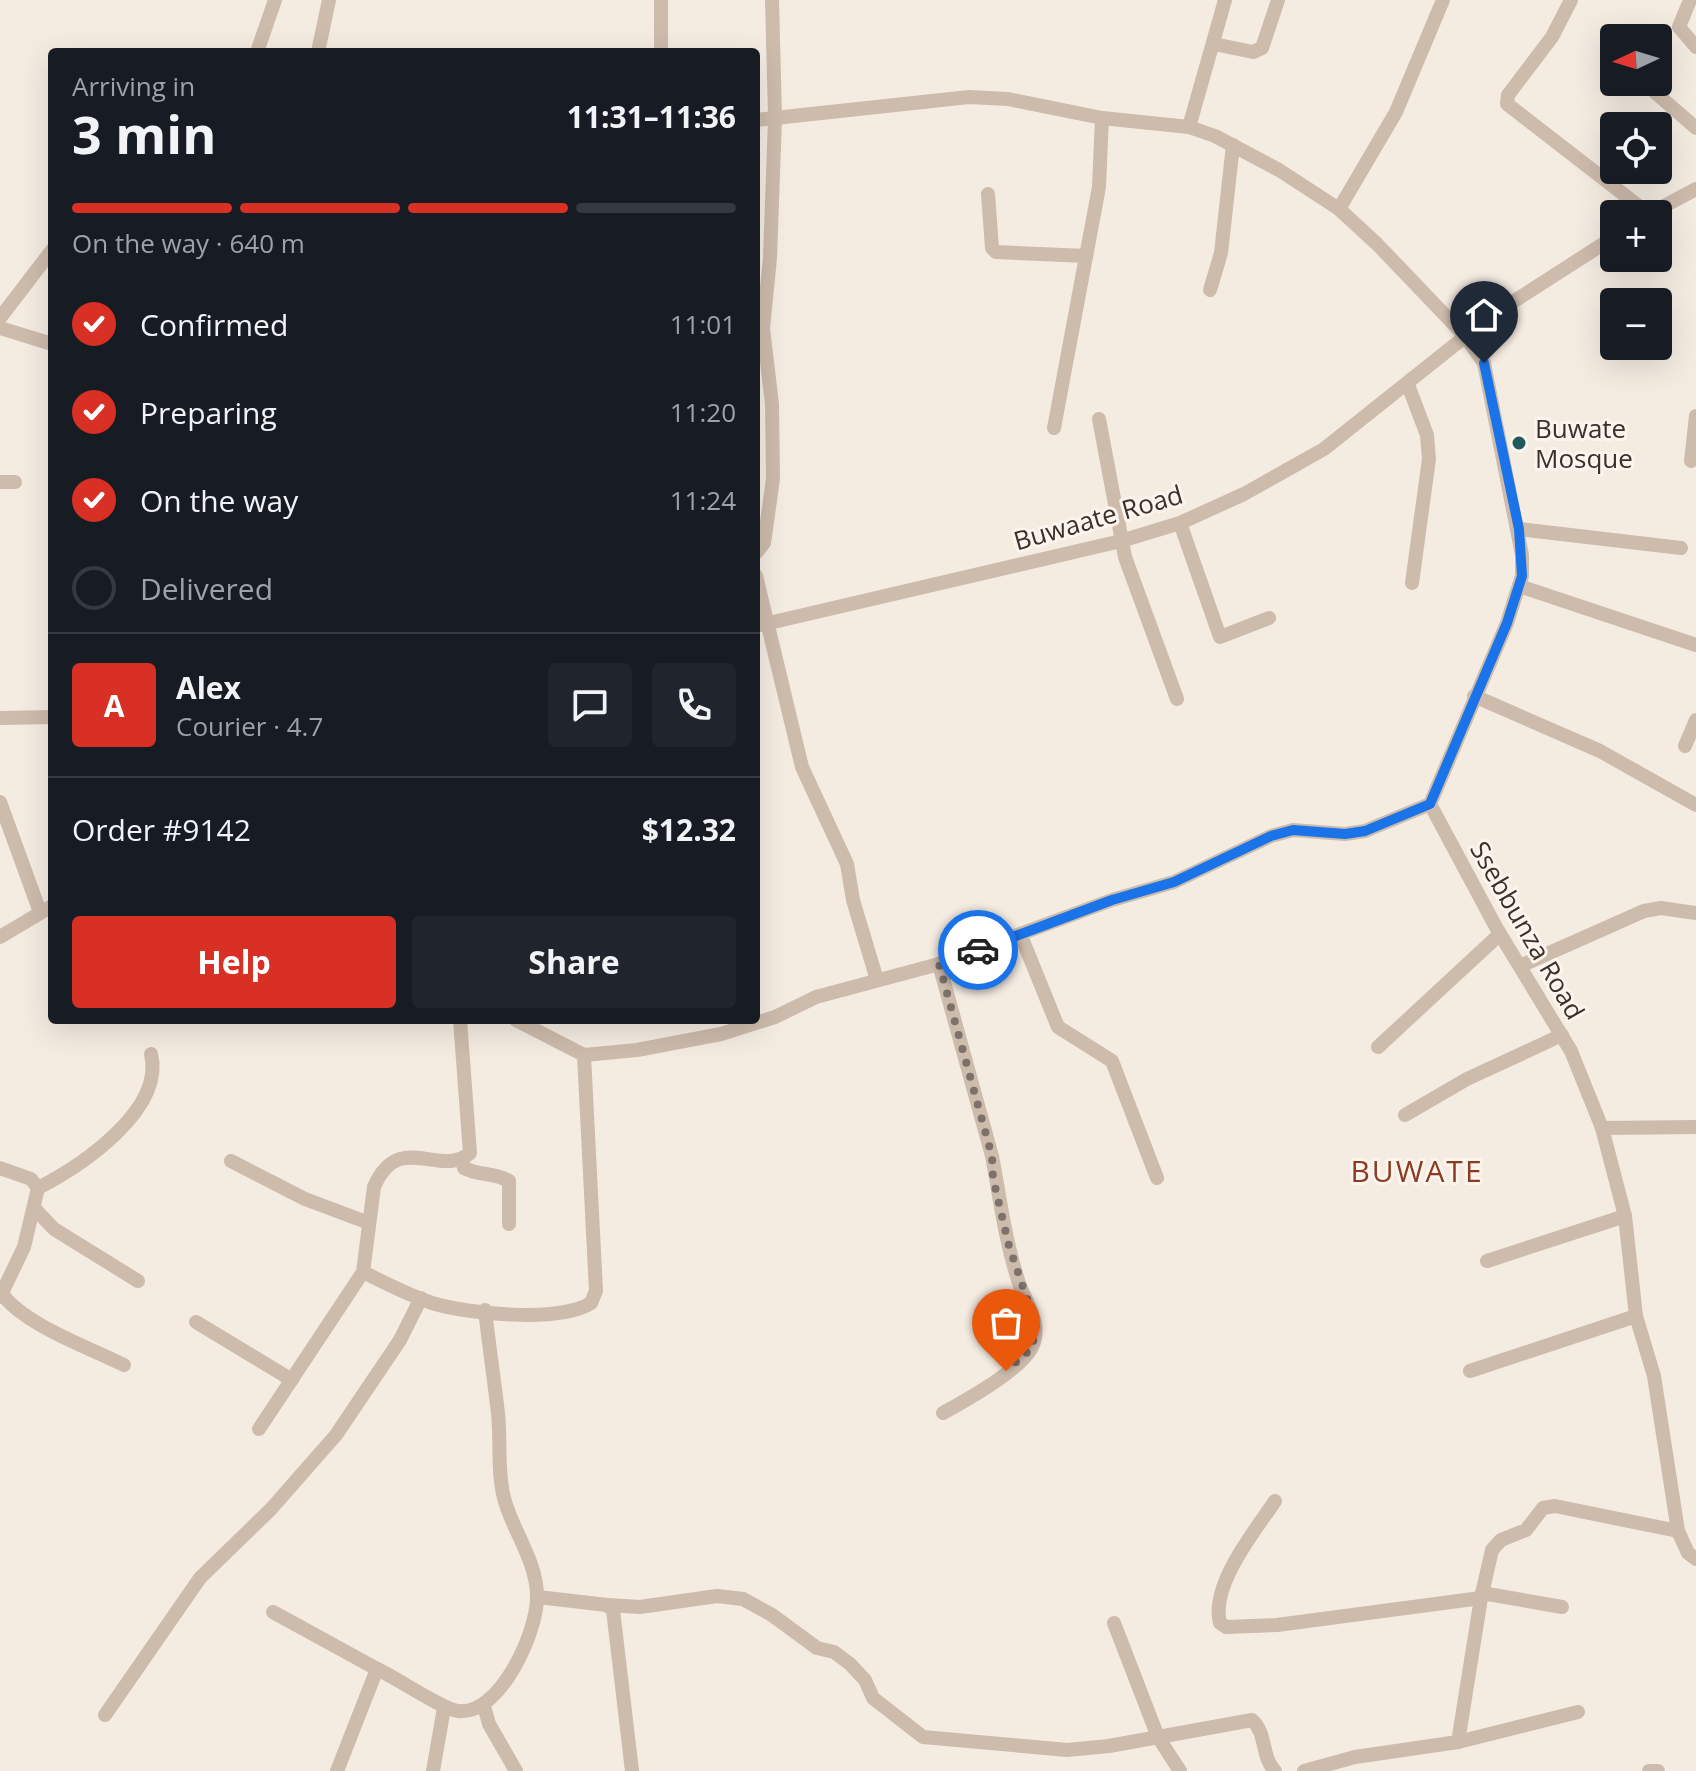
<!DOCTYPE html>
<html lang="en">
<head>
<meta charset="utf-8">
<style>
	:root { --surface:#171b24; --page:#20242c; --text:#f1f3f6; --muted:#9ea1a6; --line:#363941; --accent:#d93025 }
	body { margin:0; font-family:"Open Sans",sans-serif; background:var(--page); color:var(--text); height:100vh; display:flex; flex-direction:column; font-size:30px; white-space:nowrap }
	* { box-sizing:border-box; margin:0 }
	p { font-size:26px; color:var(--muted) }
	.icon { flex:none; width:44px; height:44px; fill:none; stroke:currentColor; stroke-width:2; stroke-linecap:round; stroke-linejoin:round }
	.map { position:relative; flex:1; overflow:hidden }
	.side { position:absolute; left:48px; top:48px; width:712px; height:976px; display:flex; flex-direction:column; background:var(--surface); border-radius:8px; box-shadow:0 8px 32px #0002 }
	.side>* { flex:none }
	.needle { width:52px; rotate:266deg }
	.buttons { position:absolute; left:1600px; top:24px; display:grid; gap:16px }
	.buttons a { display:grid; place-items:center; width:72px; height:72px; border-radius:8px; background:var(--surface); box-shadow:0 8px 32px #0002; font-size:40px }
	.pin { position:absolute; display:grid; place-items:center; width:68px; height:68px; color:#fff; margin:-82px -34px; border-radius:50% 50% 50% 0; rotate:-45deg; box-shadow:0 0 8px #0007 }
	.pin .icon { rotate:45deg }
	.courier { position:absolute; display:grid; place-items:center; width:80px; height:80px; margin:-40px; border:6px solid #1a73e8; border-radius:50%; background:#fff; color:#222; box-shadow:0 2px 10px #0007 }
	.overview em { font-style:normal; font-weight:700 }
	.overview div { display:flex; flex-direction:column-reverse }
	.overview { display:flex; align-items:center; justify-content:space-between; height:136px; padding:0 24px }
	h1 { font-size:52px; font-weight:700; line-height:60px }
	.bar { display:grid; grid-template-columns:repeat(4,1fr); gap:12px 8px; align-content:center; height:96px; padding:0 24px }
	.bar i { height:10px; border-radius:6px; background:var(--line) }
	.bar .active { background:var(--accent) }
	.bar p { grid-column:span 4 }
	.line { display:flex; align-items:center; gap:20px; padding:0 24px; border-top:2px solid var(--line) }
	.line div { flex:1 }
	.round { display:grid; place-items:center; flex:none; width:84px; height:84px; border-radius:8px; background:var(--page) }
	ol { padding:0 24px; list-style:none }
	li { display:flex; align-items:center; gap:24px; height:88px }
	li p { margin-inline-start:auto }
	li .icon { padding:8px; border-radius:50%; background:var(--accent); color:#fff; stroke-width:4 }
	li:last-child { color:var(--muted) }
	li i { width:44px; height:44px; border:4px solid var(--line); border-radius:50% }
	.primary-button { display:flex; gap:16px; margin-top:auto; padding:16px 24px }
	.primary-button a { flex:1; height:92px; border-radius:8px; background:var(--accent); color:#fff; font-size:32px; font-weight:700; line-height:92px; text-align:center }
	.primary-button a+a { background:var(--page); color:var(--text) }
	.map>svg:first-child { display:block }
</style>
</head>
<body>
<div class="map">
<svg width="1696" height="1771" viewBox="0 0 1696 1771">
	<rect width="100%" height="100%" fill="#f4ebe1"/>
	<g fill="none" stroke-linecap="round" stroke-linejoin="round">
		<!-- minor -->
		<g stroke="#cdbbac" stroke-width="14">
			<polyline points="661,0 661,52"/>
			<polyline points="1571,0 1552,37 1508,95 1507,104 1649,214"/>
			<polyline points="1690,0 1679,27 1696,47"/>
			<polyline points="1214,44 1253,52 1262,48 1278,0"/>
			<polyline points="257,52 275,0"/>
			<polyline points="318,52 329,0"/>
			<polyline points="1650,88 1696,128"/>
			<polyline points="756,120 969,97 1008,99 1102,118 1189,127 1215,136 1279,170 1339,209 1377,244 1465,336 1484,363 1522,555 1522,576 1507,623 1430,804 1497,929 1571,1051 1602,1128 1625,1216 1636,1316 1654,1376 1678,1531 1688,1553 1696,1559"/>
			<polyline points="1189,127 1225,0"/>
			<polyline points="988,194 992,248 996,252 1086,256"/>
			<polyline points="1339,209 1396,112 1443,0"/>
			<polyline points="1649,214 1696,189"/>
			<polyline points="1210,290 1221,253 1233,145"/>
			<polyline points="0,318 52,250"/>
			<polyline points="0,328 52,344"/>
			<polyline points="1408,385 1427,435 1429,459 1412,583"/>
			<polyline points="1099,419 1125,557 1177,699"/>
			<polyline points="1054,428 1099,187 1102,118"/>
			<polyline points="1691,461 1696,416"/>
			<polyline points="0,482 15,482"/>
			<polyline points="1180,523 1220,637 1269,618"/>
			<polyline points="1519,529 1681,548"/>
			<polyline points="756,553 764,543 773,479 772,404 763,328 770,258 775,117 772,0"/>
			<polyline points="756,576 802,767 847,864 853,900 877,980"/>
			<polyline points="1519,586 1696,645"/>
			<polyline points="756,626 1121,541 1180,523 1244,494 1324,449 1491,316 1614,237"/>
			<polyline points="1474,696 1600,751 1696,805"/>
			<polyline points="0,718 52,717"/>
			<polyline points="1685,746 1696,720"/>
			<polyline points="0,802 40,912"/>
			<polyline points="1021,936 1058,1027 1112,1061 1157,1178"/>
			<polyline points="0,937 52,906"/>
			<path d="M939 964 992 1156C1000 1198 1005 1241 1019 1283 1026 1303 1043 1325 1032 1347 1022 1369 965 1401 943 1413"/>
			<polyline points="1520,966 1644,911 1661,908 1696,913"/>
			<polyline points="516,1020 584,1055 637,1050 721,1034 775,1017 816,997 939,964 1112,900 1174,882 1271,836 1293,830 1345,834 1365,831 1430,804"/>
			<polyline points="1378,1047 1500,934"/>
			<polyline points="1405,1115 1467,1079 1562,1035"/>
			<polyline points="1602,1128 1696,1127"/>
			<path d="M462 1159 464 1168C479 1176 495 1172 509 1181V1224"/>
			<polyline points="231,1161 305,1199 369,1223"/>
			<polyline points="0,1168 31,1179 38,1188 24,1247 0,1297"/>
			<path d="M38 1188C81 1166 165 1110 151 1054"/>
			<polyline points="35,1209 54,1229 138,1281"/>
			<polyline points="1487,1261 1625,1216"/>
			<path d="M363 1272C385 1283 408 1295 432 1303 468 1314 559 1323 591 1303L596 1291 584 1055"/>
			<path d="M2 1294C25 1325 88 1347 124 1365"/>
			<polyline points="196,1322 292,1380"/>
			<polyline points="1470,1371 1636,1316"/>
			<path d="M259 1429 363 1272 374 1187C399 1129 441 1179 470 1153L460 1020"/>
			<path d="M1275 1501C1255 1531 1210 1585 1220 1623L1226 1627 1277 1625 1481 1598"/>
			<polyline points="1482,1593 1562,1607"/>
			<polyline points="538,1597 607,1605 613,1610 632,1771"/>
			<path d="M607 1605 640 1607 717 1596 743 1599 772 1615 817 1648 834 1652 850 1664 865 1680 873 1698 923 1737 1067 1750 1109 1746 1252 1720C1267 1733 1261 1757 1275 1771"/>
			<polyline points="273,1612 377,1669"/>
			<polyline points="1114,1623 1158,1737 1180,1771"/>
			<polyline points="484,1706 489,1724 516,1771"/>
			<polyline points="105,1715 200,1578 271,1509 336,1435 400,1340 421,1298"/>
			<polyline points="1458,1742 1578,1712"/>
			<path d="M337 1771 377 1669C397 1678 442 1709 458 1711 500 1716 538 1631 537 1596 537 1561 512 1530 504 1498 497 1471 501 1441 498 1413 494 1379 489 1345 485 1310"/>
			<polyline points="433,1771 444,1708"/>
			<polyline points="1304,1771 1355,1757 1458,1742 1481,1598 1492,1550 1501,1540 1526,1530 1543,1508 1555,1506 1678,1531"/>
			<polyline points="1649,1771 1658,1771"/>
		</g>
	</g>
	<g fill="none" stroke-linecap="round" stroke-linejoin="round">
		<!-- done -->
		<polyline stroke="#7c716b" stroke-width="8" stroke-dasharray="0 14.4" points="978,950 939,964 992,1156 993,1178 1009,1246 1036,1325 1032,1348 1006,1371"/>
		<!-- route -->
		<polyline stroke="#1a73e8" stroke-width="10" points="978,950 1112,900 1174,882 1271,836 1293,830 1345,834 1365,831 1430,804 1507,623 1522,576 1519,529 1484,363"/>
	</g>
	<!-- markers -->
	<circle fill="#1f5a5e" stroke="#fbf5ee" stroke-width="3" cx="1519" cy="443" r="8"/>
	<g text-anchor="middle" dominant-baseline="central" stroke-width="6" stroke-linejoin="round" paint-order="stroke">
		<!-- poi labels -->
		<g font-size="26" fill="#3b302b" stroke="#fbf5ee" text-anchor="start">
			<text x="1535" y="428">Buwate<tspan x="1535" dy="30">Mosque</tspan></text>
		</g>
		<!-- street labels -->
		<g font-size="26" fill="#3b302b" stroke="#fbf5ee">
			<text transform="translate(1098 517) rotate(-16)">Buwaate Road</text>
			<text transform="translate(1528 930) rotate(60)">Ssebbunza Road</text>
		</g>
		<!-- quarter labels -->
		<g font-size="30" letter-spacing="2" fill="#8c3b22" stroke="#fbf5ee">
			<text x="1417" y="1170">BUWATE</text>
		</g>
	</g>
</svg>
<div class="buttons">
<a><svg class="needle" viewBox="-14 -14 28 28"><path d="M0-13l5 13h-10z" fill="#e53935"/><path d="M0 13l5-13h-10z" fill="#9ea1a6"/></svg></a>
<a><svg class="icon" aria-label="locate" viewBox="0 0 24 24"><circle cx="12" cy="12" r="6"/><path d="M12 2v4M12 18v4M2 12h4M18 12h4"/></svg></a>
<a>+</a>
<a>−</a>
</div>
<div class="pin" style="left:1006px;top:1371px;background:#ea580c"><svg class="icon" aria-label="bag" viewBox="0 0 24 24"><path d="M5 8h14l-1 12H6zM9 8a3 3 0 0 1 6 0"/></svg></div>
<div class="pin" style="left:1484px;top:363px;background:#1f2937"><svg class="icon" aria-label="home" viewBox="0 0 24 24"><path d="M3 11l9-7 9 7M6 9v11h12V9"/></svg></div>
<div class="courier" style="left:978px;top:950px"><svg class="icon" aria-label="car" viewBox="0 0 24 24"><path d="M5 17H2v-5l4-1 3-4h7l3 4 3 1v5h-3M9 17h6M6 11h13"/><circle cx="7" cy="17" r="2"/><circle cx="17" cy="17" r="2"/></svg></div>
<section class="side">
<div class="overview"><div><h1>3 min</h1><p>Arriving in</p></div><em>11:31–11:36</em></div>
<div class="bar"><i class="active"></i><i class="active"></i><i class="active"></i><i></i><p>On the way · 640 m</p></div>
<ol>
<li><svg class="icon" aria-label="check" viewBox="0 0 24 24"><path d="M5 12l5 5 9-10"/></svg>Confirmed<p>11:01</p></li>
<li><svg class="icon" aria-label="check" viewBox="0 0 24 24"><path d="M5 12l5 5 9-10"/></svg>Preparing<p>11:20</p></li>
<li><svg class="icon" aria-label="check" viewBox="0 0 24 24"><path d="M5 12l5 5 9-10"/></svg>On the way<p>11:24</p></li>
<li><i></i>Delivered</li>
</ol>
<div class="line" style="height:144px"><b class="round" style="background:var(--accent);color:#fff">A</b><div><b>Alex</b><p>Courier · 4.7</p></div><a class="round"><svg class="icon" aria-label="chat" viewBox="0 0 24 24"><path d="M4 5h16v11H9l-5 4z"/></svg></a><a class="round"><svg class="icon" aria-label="phone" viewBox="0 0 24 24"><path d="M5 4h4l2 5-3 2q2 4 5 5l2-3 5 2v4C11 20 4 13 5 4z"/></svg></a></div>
<div class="line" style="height:104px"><div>Order #9142</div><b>$12.32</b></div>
<div class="primary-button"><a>Help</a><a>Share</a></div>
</section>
</div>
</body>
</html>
